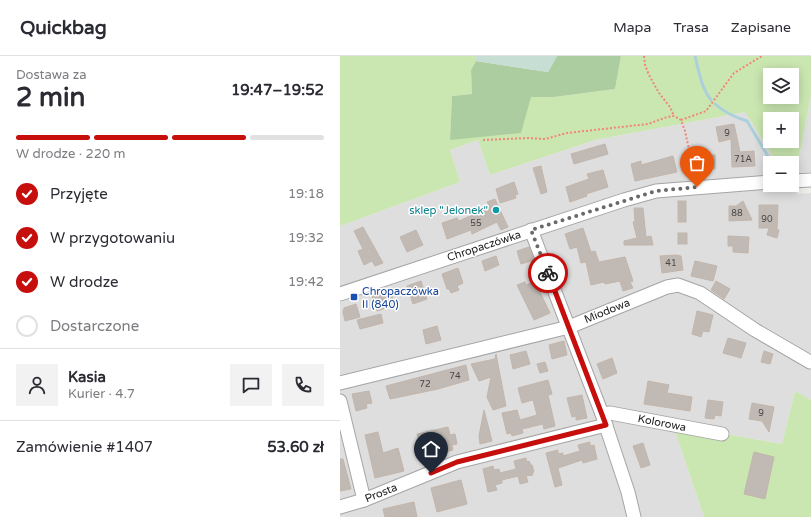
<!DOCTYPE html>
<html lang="pl">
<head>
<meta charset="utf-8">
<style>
	:root { --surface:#fff; --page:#f2f2f3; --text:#2b2b33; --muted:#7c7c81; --line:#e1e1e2; --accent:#c60e0c }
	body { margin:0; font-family:"Varela Round",sans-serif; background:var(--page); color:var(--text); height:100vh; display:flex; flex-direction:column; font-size:15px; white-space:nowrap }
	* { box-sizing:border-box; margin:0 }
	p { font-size:13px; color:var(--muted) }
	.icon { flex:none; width:22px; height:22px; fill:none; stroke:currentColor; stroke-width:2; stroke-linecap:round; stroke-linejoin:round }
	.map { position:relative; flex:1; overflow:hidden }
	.drawer { display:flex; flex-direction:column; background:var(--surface); width:340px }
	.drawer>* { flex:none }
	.buttons { position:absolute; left:423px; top:12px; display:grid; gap:8px }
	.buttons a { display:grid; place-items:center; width:36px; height:36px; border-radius:0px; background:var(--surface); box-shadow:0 2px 10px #0003; font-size:20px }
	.pin { position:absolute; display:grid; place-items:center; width:34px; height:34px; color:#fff; margin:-41px -17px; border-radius:50% 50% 50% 0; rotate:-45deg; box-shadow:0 0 4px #0007 }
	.pin .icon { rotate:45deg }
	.courier { position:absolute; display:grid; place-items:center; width:40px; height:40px; margin:-20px; border:3px solid #c60e0c; border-radius:50%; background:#fff; color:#222; box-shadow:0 1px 5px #0007 }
	.summary em { font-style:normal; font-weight:800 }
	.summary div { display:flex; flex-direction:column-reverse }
	.summary { display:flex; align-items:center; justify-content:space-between; height:68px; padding:0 16px }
	h1 { font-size:26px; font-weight:800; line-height:30px }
	.bar { display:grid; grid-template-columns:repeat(4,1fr); gap:6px 4px; align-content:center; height:48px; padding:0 16px }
	.bar i { height:5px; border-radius:3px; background:var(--line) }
	.bar .active { background:var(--accent) }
	.bar p { grid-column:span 4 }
	.line { display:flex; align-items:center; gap:10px; padding:0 16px; border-top:1px solid var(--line) }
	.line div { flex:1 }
	.round { display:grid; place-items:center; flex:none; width:42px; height:42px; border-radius:0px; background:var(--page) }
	ol { padding:0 16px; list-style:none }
	li { display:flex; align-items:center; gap:12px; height:44px }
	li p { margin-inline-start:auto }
	li .icon { padding:4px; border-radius:50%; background:var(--accent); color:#fff; stroke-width:4 }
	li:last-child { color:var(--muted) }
	li i { width:22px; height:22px; border:2px solid var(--line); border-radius:50% }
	header { display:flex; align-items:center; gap:24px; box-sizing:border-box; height:56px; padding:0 20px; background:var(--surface); border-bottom:1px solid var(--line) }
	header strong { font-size:19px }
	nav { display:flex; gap:22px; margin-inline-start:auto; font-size:14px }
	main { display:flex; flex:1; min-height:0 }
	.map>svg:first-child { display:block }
</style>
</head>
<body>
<header>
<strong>Quickbag</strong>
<nav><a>Mapa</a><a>Trasa</a><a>Zapisane</a></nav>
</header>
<main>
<section class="drawer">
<div class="summary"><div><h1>2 min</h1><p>Dostawa za</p></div><em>19:47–19:52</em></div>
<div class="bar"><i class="active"></i><i class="active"></i><i class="active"></i><i></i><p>W drodze · 220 m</p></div>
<ol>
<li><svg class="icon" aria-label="check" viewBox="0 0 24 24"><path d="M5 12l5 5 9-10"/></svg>Przyjęte<p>19:18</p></li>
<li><svg class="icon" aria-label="check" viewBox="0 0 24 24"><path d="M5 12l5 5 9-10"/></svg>W przygotowaniu<p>19:32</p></li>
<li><svg class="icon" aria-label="check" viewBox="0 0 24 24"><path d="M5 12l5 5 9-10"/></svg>W drodze<p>19:42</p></li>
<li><i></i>Dostarczone</li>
</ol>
<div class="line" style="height:72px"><a class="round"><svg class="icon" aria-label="person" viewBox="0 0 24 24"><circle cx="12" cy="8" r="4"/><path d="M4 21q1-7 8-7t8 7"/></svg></a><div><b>Kasia</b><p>Kurier · 4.7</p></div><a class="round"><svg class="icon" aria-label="chat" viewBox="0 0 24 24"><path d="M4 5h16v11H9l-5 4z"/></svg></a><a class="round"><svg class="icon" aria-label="phone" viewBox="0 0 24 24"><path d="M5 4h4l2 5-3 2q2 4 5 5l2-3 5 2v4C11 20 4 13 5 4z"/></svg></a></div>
<div class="line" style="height:52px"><div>Zamówienie #1407</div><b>53.60 zł</b></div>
</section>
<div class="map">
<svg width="471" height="461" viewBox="0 0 471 461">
	<rect width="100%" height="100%" fill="#f0eee8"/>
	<!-- residential -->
	<g fill="#dfdede">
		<polygon points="471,39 471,116 456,117"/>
		<polygon points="405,56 437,107 430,107 430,129 452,129 458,138 471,137 471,344 455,335 442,388 333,369 364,461 0,461 0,170 120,126 110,94 138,84 150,119 255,84"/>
	</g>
	<!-- grass -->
	<g fill="#cbe7b1" fill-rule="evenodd">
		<path d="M0 0H135L136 5 131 14 132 38 112 40 110 84 191 41H214L275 33 281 0H471V39L456 117 452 116V107H437L405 56 255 84 150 119 138 84 110 94 120 126 0 170ZM430 19H452V41H430ZM430 63H452V85H430Z"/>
		<polygon points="455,335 471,344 471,461 364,461 333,369 442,388"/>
	</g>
	<!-- forest -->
	<polygon fill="#accd9f" points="217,0 281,0 275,33 214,41 191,41 181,77 110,84 112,40 132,38 131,14 136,5 208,16"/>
	<!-- wetland -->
	<polygon fill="#c6ded3" points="135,0 217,0 208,16 136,5"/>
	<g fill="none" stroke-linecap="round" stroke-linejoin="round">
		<!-- stream -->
		<g stroke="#abd0db" stroke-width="3">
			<path d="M355 0C359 16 361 31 371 44"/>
			<path d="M375 48C385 57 394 61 407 65L432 107"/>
		</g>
	</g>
	<!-- building -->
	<g fill="#c1bab4" stroke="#c2b5ab">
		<polygon points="394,68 400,96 414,95 415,110 392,111 391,83 379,86 376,71"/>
		<polygon points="265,88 268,98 234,108 231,98"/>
		<rect x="363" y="99" width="12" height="14"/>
		<polygon points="333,100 337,116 295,125 291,108 301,105 301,109"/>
		<polygon points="201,110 207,136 201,138 193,112"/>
		<polygon points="263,114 268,131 246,138 247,140 230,146 226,131 249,123 247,118"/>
		<polygon points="174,126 178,138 175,139 176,142 160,147 156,133"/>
		<polygon points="155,143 168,171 161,174 157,166 132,178 131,174 107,183 102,167 117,162 119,165 150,151 147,146"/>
		<rect x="338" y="145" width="8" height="21"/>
		<polygon points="403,145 412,164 389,165 389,150 396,150"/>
		<polygon points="419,149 438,149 437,174 439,174 437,182 427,179 429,172 419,172"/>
		<polygon points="294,152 303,152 306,181 311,180 313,189 284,189 284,185 297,182 293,166 295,166"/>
		<polygon points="23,171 43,207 35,210 32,205 24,209 18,195 23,193 14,175"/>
		<polygon points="243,172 251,196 255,195 259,206 285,201 293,225 290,226 293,232 283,235 280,225 265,228 264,226 251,229 246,206 241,207 237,191 230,193 225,178"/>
		<polygon points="76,174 83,189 67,196 60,181"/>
		<rect x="338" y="177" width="9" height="11"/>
		<polygon points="388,180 409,181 408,197 393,196 393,190 388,190"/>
		<polygon points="189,191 194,204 181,208 177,195"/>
		<polygon points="336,199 341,200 343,214 322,217 320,200"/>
		<polygon points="156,200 159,209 145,215 142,205"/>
		<polygon points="355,205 377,210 373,225 351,220"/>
		<polygon points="118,212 123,227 117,230 119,234 111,237 109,233 107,233 102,218"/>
		<polygon points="201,223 205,232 199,234 210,257 194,264 177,229 185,226 186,229"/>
		<polygon points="81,225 87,243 73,248 67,230"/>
		<polygon points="376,225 390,233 384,243 371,234"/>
		<polygon points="50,234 55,249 37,255 32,240"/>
		<polygon points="16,248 20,261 5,265 3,256 4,252"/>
		<polygon points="357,255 373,259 369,276 363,275 361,281 352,278"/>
		<polygon points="41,258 43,267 20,273 17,264"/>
		<polygon points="97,270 101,284 86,288 83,274"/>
		<polygon points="388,282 406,287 401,302 383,297"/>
		<polygon points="224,285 227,299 212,303 209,289"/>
		<polygon points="186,295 190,308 173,313 170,299"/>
		<polygon points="424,295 433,298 430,308 421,306"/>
		<polygon points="156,298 166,350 153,354 147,341 151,321 139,325 131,308 155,303"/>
		<polygon points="272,302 277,317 263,323 257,308"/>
		<polygon points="205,306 208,315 200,317 197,308"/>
		<polygon points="126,309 129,324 98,333 50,343 46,330"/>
		<polygon points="208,324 212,338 208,339 215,370 204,373 203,368 182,373 183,377 172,380 171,377 167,378 162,357 177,354 180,364 197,359 193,344 182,347 178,332"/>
		<polygon points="308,325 329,329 327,337 352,341 350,355 304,348"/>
		<polygon points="29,335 32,347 26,348 27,352 16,355 12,338"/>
		<polygon points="242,339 247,362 236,364 236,360 232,361 227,342"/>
		<polygon points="368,344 383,346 381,360 375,359 374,363 365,362"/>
		<polygon points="412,347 434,351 429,376 422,365 409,363"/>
		<polygon points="144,354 152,385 140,388 139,380"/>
		<polygon points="108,371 110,379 115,378 117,388 112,389 113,394 83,402 77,378"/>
		<polygon points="38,376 43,397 58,392 64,415 35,422 25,379"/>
		<polygon points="250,386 250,390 254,389 257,403 243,407 242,404 218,412 222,429 215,431 206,397 218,394 218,398 223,397 223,400 240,395 238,389"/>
		<polygon points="303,387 310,409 301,412 293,390"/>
		<polygon points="414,396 434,401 425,443 404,438"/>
		<polygon points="186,402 187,406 189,405 191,409 192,409 194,416 192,417 193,419 186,420 188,426 180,428 178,420 162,424 162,427 155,429 157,434 148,436 143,413 153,410 154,414 159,413 160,417 176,413 174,405"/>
		<polygon points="0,403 3,403 11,433 0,435"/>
		<polygon points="121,424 127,448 97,456 91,432"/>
		<polygon points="74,446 77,461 45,461 43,453"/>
	</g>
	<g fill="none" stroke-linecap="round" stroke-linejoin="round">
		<defs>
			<g id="minor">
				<polyline points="452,125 471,124"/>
				<polyline points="191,174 262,358 288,436 294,461"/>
				<polyline points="0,238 284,144 316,135 430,126"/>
				<polyline points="0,327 229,271 327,231 338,229 360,237 415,274 470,306"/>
				<polyline points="0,345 24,444"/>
				<polyline points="262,358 270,357 382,378"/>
				<polyline points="0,451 24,444 117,406 266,369"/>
			</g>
		</defs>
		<!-- minor casing -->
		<use href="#minor" stroke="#a5a5a5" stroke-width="15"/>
		<!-- path -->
		<g stroke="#f28577" stroke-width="2" stroke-dasharray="2 2" stroke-linecap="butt">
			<polyline points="304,0 305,9 309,19 319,37 330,51 334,60"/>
			<polyline points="341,64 366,55 394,17 422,0"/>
			<polyline points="143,84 188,82 205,83 227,77 308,68 327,61 334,60 341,64 345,75 355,121"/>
		</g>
		<!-- minor -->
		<use href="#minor" stroke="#fff" stroke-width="13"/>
	</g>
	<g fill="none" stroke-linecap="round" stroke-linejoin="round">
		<!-- done -->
		<polyline stroke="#696967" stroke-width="4" stroke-dasharray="0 7.2" points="208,217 191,174 316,135 357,131"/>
		<!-- route -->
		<polyline stroke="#c60e0c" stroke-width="5" points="91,417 117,406 266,369 208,217"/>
	</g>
	<!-- markers -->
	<circle fill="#0f9aa8" stroke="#fff" stroke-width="1.5" cx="156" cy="154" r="4"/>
	<rect fill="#1a4fb4" stroke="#fff" stroke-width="1.5" x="10" y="237" width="8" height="8" rx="2"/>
	<g text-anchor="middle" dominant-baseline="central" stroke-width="3" stroke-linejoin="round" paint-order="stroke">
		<!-- number labels -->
		<g font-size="9" fill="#494746">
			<text x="387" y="77">9</text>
			<text x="403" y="103">71A</text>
			<text x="397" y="157">88</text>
			<text x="427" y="163">90</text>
			<text x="136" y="167">55</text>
			<text x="331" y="207">41</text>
			<text x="115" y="320">74</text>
			<text x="85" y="328">72</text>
			<text x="421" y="357">9</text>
		</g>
		<!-- culture labels -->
		<g font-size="11" fill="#0d838f" stroke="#fff" text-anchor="end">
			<text x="148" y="154">sklep "Jelonek"</text>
		</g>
		<!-- street labels -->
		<g font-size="11" fill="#212121" stroke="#fff">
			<text transform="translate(144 190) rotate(-18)">Chropaczówka</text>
			<text transform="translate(267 255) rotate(-22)">Miodowa</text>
			<text transform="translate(322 367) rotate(11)">Kolorowa</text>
			<text transform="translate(41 437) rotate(-22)">Prosta</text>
		</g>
		<!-- transit labels -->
		<g font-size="11" fill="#164399" stroke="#fff" text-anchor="start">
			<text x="22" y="235">Chropaczówka<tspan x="22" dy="13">II (840)</tspan></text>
		</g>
	</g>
</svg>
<div class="buttons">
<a><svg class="icon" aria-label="layers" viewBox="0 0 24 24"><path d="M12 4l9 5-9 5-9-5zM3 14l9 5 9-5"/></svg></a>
<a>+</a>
<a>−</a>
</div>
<div class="pin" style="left:357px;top:131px;background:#ea580c"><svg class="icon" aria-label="bag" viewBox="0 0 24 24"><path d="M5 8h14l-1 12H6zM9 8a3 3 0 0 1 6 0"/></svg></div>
<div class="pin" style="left:91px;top:417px;background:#1f2937"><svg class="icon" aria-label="home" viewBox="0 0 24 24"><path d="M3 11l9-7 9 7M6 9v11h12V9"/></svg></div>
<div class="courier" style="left:208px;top:217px"><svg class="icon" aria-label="bike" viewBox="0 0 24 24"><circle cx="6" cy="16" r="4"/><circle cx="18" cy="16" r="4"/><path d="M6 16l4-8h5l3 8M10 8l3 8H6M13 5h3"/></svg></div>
</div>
</main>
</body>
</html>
